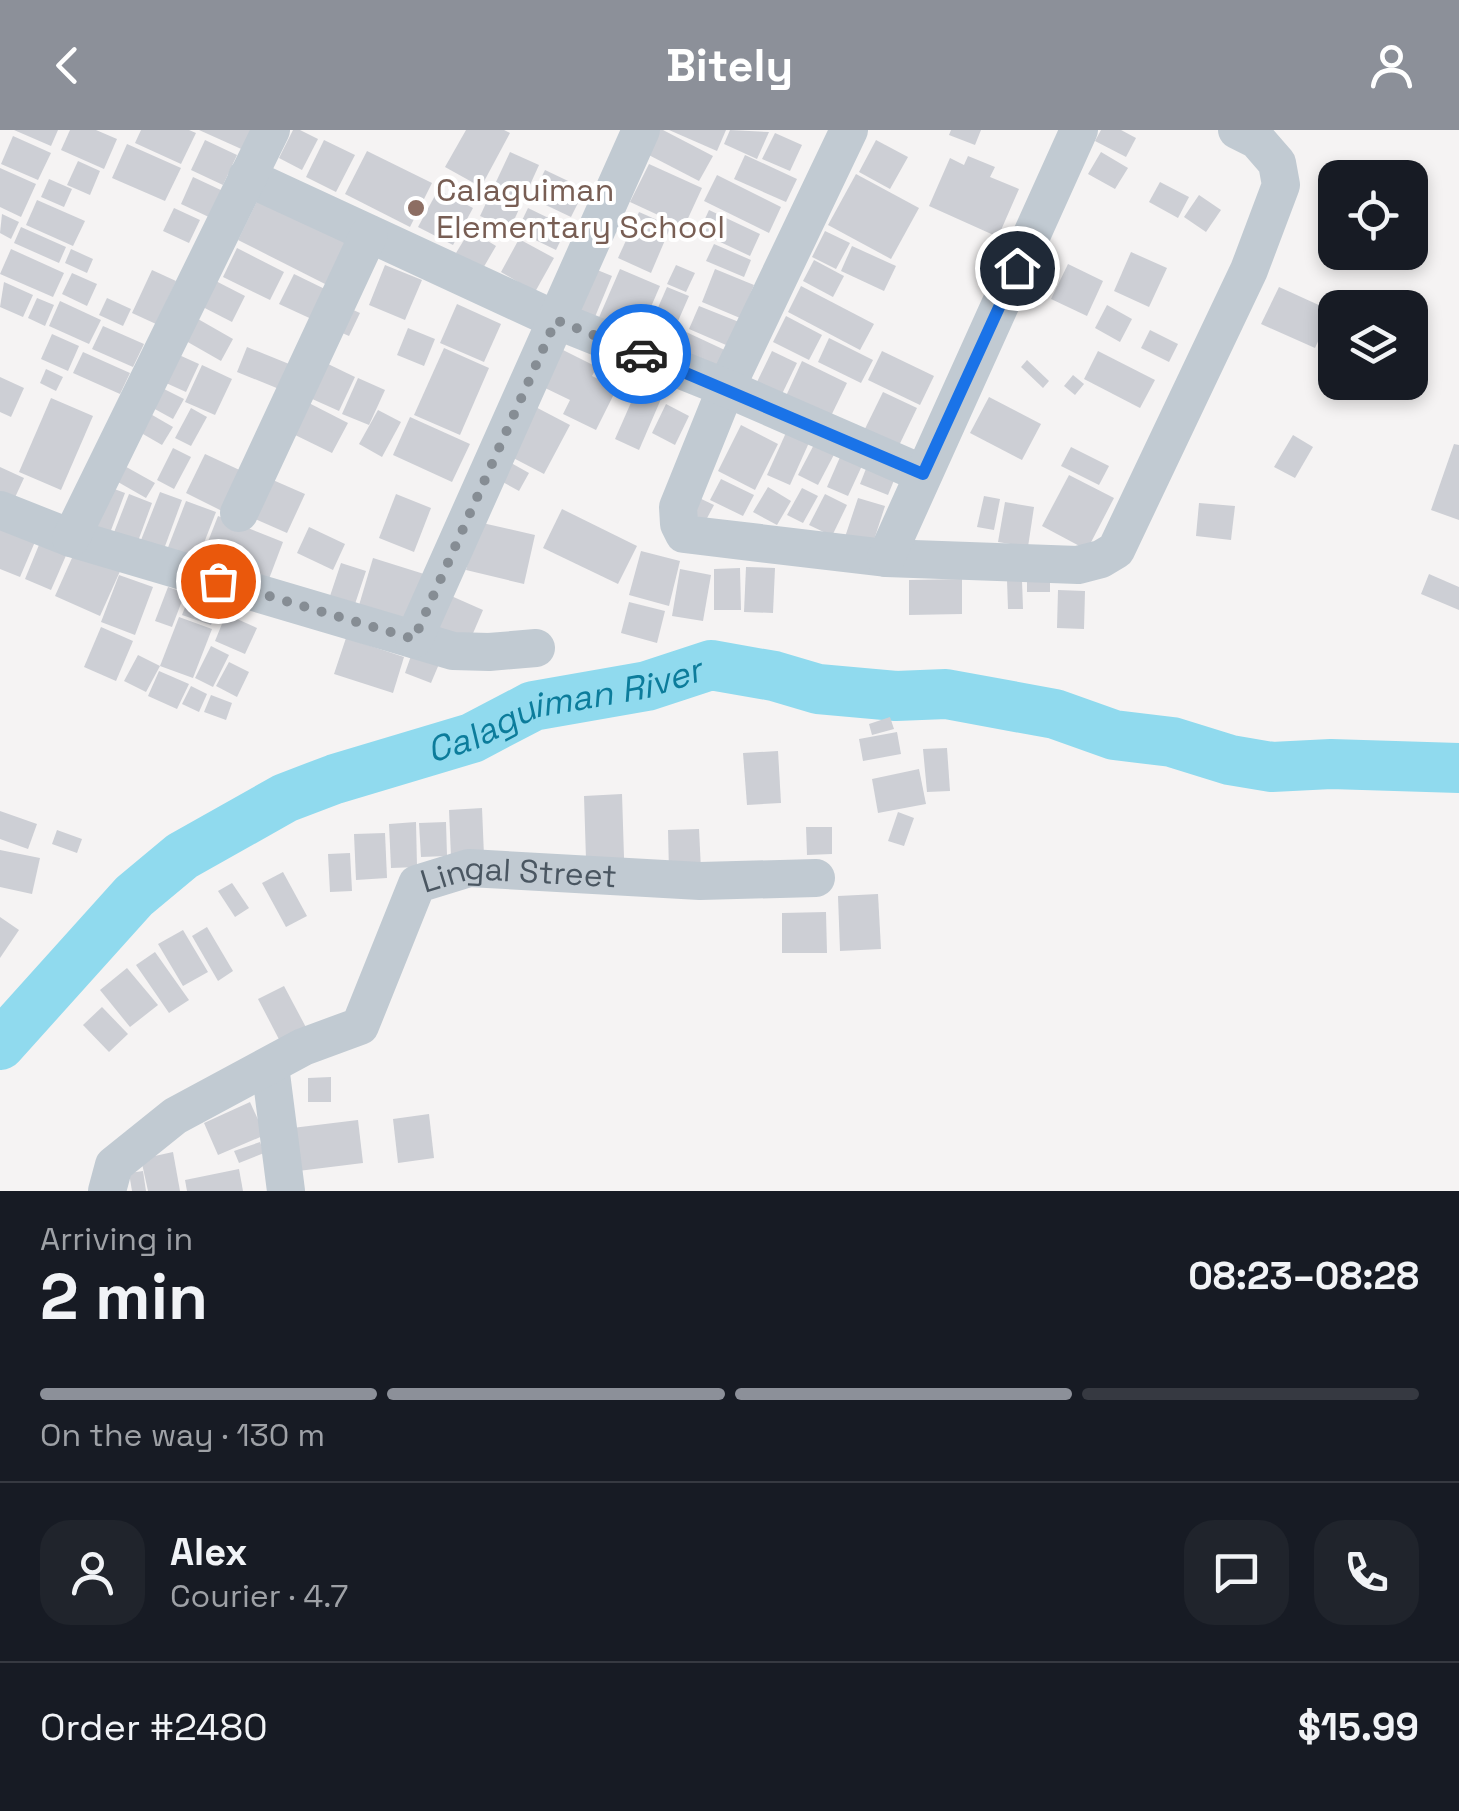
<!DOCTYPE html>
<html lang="en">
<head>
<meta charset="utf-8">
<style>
	:root { --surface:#171b24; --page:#20242c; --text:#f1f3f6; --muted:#9ea1a6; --line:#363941; --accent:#8c9099 }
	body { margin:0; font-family:"Space Grotesk",sans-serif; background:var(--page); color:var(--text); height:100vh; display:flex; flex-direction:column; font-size:38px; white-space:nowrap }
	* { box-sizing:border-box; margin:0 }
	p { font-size:32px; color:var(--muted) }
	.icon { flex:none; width:55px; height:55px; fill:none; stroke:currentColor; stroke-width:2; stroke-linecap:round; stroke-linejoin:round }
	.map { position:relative; height:1061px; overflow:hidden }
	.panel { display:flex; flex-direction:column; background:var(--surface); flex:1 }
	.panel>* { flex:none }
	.fabs { position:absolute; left:1318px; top:30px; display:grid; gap:20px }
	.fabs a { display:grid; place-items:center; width:110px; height:110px; border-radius:20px; background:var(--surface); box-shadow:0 5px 15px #0003; font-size:50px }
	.pin { position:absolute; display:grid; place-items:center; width:85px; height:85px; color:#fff; margin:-42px; border:5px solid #fff; border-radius:50%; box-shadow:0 2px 10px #0007 }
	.courier { position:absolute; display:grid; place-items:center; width:100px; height:100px; margin:-50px; border:8px solid #1a73e8; border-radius:50%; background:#fff; color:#222; box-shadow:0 2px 12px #0007 }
	.summary em { font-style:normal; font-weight:700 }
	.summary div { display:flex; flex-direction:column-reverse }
	.summary { display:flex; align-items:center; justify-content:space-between; height:170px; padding:0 40px }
	h1 { font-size:65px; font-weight:700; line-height:75px }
	.bar { display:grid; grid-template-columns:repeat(4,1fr); gap:15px 10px; align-content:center; height:120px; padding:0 40px }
	.bar i { height:12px; border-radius:8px; background:var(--line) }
	.bar .active { background:var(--accent) }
	.bar p { grid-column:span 4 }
	.line { display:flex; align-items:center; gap:25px; padding:0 40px; border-top:2px solid var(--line) }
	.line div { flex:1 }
	.round { display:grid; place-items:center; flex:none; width:105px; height:105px; border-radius:30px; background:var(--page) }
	header { display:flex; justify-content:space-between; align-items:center; height:130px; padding:0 40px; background:var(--accent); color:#fff; font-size:45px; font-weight:700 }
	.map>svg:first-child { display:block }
</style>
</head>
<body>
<header><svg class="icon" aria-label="back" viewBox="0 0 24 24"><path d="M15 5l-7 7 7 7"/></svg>Bitely<svg class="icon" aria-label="person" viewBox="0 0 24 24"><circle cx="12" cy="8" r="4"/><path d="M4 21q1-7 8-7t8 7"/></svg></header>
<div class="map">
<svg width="1459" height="1061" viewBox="0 0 1459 1061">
	<rect width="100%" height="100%" fill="#f5f3f3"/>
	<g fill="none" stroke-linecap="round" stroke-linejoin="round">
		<!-- river -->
		<path stroke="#90daee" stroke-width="50" id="s1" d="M0 915 134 766 182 726 285 668 335 649 472 608 533 576 647 556 711 535 774 546 818 559 896 566 946 564 1055 584 1114 605 1172 612 1230 630 1272 637 1331 634 1459 638"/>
	</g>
	<!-- building -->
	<g fill="#cdcfd5">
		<polygon points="14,0 58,0 51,16"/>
		<polygon points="70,0 96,0 117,9 104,39 61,20"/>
		<polygon points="141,0 189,0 196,3 181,34 135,13"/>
		<polygon points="199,0 258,0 248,22"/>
		<polygon points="293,0 300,0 318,9 302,40 279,28"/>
		<polygon points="466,0 504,0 510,3 481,57 445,37"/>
		<polygon points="655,0 663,0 713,26 699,51 643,22"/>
		<polygon points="669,0 726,0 717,21"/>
		<polygon points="730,0 769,2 757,29 724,14"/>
		<polygon points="951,0 981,0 975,15 949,5"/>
		<polygon points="1101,0 1121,0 1136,8 1126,27 1095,11"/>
		<polygon points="775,3 802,15 790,41 762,29"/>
		<polygon points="13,6 51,23 38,50 1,34"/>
		<polygon points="205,10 237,25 223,55 191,40"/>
		<polygon points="324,10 355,25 336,62 306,47"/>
		<polygon points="876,10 908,27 890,59 859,42"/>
		<polygon points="127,14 181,38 165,71 112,48"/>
		<polygon points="367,21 432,53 410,97 345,64"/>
		<polygon points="510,22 539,35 510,99 480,86"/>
		<polygon points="1101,22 1128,38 1115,59 1088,44"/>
		<polygon points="745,25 797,49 786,72 734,49"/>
		<polygon points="968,26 995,37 990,47 1019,59 998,107 929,76 950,28 964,35"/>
		<polygon points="78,31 100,41 90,65 67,55"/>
		<polygon points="649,34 702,58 684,97 630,72"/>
		<polygon points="0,38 36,54 21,87 0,77"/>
		<polygon points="545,40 585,59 571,87 531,68"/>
		<polygon points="856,44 919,78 891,129 828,95"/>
		<polygon points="717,45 781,77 769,103 704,71"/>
		<polygon points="193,47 223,61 211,88 181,74"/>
		<polygon points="49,49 72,59 64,77 41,67"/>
		<polygon points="1160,52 1189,67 1178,88 1149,72"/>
		<polygon points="438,60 473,78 453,115 418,97"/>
		<polygon points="260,65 352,110 329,156 238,110"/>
		<polygon points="1199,65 1221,80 1206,102 1184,87"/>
		<polygon points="37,70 85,91 73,116 26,95"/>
		<polygon points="174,78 200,90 189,113 163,101"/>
		<polygon points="528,78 567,97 556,120 517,101"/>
		<polygon points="709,80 760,104 750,126 699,102"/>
		<polygon points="639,82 671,96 651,143 618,128"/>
		<polygon points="2,84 19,92 11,109 0,103"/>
		<polygon points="21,97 66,117 59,133 14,113"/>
		<polygon points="470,100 496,116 482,140 456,123"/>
		<polygon points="825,101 850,113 836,139 812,127"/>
		<polygon points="519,109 554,128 535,162 501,142"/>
		<polygon points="714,114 751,130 744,147 706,131"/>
		<polygon points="852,116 896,136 884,161 841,141"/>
		<polygon points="237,118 284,142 270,170 223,147"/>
		<polygon points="11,119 64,143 53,167 0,144"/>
		<polygon points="71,119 93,129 87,143 65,133"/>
		<polygon points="1131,122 1167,138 1149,177 1114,161"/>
		<polygon points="814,130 844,146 833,167 803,151"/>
		<polygon points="1068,134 1103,151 1087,186 1051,169"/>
		<polygon points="385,135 422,150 405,190 369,175"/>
		<polygon points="676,135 695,143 686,162 667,154"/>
		<polygon points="590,137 612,146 592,194 570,185"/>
		<polygon points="620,139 660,156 637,209 597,192"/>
		<polygon points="715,139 754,155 740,188 702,172"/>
		<polygon points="152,140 176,151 156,194 132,183"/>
		<polygon points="72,143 97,154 87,176 62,164"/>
		<polygon points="294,144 333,163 318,192 279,174"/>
		<polygon points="208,147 245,166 232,192 195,173"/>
		<polygon points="4,152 33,165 23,187 0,177"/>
		<polygon points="801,156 874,194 860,220 788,182"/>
		<polygon points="667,157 689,166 665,221 643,212"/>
		<polygon points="1279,157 1332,181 1315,218 1261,194"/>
		<polygon points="37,168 54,175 45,196 28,188"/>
		<polygon points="107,168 131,179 123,196 99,185"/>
		<polygon points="60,171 101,190 89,214 49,196"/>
		<polygon points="340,174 360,183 349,206 329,197"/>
		<polygon points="457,174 501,194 484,232 440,213"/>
		<polygon points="1107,175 1132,189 1120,212 1095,198"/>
		<polygon points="699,176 744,194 733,218 689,199"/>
		<polygon points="786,186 822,205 809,230 773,212"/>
		<polygon points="198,189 233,209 221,231 186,211"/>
		<polygon points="103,196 144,214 133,237 92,219"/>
		<polygon points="408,198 435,209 424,236 397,225"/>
		<polygon points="1150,200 1178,214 1169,232 1141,218"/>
		<polygon points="684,201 729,222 717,246 672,225"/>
		<polygon points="52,204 79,216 68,241 41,229"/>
		<polygon points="829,208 873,230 861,253 818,232"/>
		<polygon points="247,217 294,236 284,261 237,242"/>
		<polygon points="444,218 489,238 460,305 414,285"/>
		<polygon points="561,219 597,237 592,246 617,258 596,300 563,284 570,270 541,256"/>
		<polygon points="168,220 199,234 186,262 155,248"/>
		<polygon points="772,221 797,233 781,266 756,254"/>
		<polygon points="882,221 934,246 920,275 868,250"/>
		<polygon points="1098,221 1155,250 1140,278 1084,249"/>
		<polygon points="83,222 130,243 120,264 73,243"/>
		<polygon points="1027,230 1049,251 1043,258 1021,237"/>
		<polygon points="802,231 847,253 830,288 786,266"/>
		<polygon points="326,233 355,247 339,281 310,268"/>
		<polygon points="202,235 232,249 215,285 185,272"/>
		<polygon points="46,239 63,247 56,261 40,253"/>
		<polygon points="1073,245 1084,254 1075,265 1064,256"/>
		<polygon points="0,247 24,258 11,287 0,282"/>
		<polygon points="358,248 385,260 369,295 342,284"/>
		<polygon points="152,253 184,269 173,289 142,272"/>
		<polygon points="637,259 661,269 639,320 615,309"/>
		<polygon points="883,262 917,278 893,328 859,311"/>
		<polygon points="989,267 1041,294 1022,330 970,303"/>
		<polygon points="51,268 93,286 61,360 19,342"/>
		<polygon points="305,271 348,293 332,323 289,302"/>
		<polygon points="526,272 570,295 544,344 500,321"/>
		<polygon points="666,274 689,286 675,315 652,303"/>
		<polygon points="191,278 207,287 191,316 175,308"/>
		<polygon points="378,280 401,292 382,327 359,314"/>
		<polygon points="147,282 173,297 162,315 136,300"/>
		<polygon points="410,287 470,314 452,352 393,325"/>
		<polygon points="741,295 778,314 755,360 718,341"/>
		<polygon points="789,296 812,306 790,355 767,345"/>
		<polygon points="1293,305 1313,317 1295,348 1274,337"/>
		<polygon points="818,307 838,317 818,355 798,345"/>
		<polygon points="1454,314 1459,315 1459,390 1431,380"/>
		<polygon points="1071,317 1109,336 1099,355 1061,336"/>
		<polygon points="173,318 191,327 174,359 157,350"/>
		<polygon points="844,318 866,327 848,366 827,357"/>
		<polygon points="205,324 246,343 226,383 186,363"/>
		<polygon points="871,326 899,338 888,365 860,354"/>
		<polygon points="502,328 529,343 519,361 492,346"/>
		<polygon points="112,329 155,353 146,368 104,344"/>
		<polygon points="0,337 24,348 11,376 0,371"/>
		<polygon points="1069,345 1114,368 1087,420 1042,396"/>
		<polygon points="266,347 305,364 287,403 248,386"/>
		<polygon points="721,349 754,365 743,386 710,370"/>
		<polygon points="101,354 125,363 110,403 86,394"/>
		<polygon points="768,357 791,371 777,395 753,382"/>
		<polygon points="802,358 818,366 803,393 787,385"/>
		<polygon points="160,362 182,370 164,419 141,410"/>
		<polygon points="129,364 152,373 137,414 113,405"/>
		<polygon points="396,364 431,378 414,422 379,408"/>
		<polygon points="825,364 847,375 832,406 809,395"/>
		<polygon points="695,366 714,375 705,392 686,383"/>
		<polygon points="984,366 1000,369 994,400 977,397"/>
		<polygon points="858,368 885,376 872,416 845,407"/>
		<polygon points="186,371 216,382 197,431 167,420"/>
		<polygon points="1005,372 1034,377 1028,417 998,412"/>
		<polygon points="1199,373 1235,376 1231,410 1196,406"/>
		<polygon points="562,379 637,416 618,454 543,418"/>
		<polygon points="218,386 283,412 264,462 198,437"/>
		<polygon points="0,392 37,407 20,447 0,439"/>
		<polygon points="478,392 535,405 524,454 466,440"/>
		<polygon points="309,397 345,414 333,440 297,423"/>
		<polygon points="41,410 68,421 51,460 25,449"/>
		<polygon points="76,419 121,439 100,486 55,466"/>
		<polygon points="641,421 680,431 669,476 629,465"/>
		<polygon points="373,428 424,444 407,498 357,482"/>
		<polygon points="341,433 366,441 352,483 327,475"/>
		<polygon points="746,437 775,438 773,483 744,482"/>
		<polygon points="740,438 741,480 714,480 714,439"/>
		<polygon points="680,439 711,445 703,491 672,486"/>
		<polygon points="1429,444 1459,457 1459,480 1421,464"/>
		<polygon points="119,445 153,457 135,505 101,492"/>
		<polygon points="1050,447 1050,462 1027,462 1027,448"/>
		<polygon points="962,449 962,484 909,485 909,450"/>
		<polygon points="1007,450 1022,450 1023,479 1008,479"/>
		<polygon points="168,457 185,463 172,497 155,491"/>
		<polygon points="192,460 220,471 211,495 182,485"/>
		<polygon points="1058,460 1085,461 1084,499 1057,498"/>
		<polygon points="449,465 483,480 468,515 434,500"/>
		<polygon points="629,472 665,481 657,513 621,503"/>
		<polygon points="226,484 257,498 245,524 215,511"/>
		<polygon points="179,487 212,499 193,548 160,536"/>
		<polygon points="101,497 133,511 116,551 84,537"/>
		<polygon points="346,508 404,527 393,563 334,544"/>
		<polygon points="211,516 229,525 213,557 195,548"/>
		<polygon points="412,523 439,534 431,553 405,543"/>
		<polygon points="138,525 160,536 146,562 124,551"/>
		<polygon points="229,532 249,542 237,567 216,556"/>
		<polygon points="159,541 189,554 177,579 148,566"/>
		<polygon points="191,556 207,564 199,582 182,574"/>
		<polygon points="211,565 232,573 226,590 204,582"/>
		<polygon points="890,587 894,599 872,605 869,594"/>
		<polygon points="897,602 901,624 863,631 859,609"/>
		<polygon points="947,618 950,661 927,662 923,619"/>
		<polygon points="778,621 781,673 747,675 743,623"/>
		<polygon points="919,639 926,674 878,683 872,649"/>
		<polygon points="622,664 624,728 586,729 584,666"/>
		<polygon points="482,678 484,726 451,727 449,680"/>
		<polygon points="0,681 37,694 28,719 0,709"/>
		<polygon points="898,682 914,688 904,716 888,711"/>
		<polygon points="416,692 417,737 391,738 389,694"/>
		<polygon points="446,692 447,726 421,727 419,693"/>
		<polygon points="806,697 832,697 832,724 807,725"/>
		<polygon points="699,699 701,740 669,742 668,700"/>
		<polygon points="57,700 82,709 77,723 52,714"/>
		<polygon points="385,703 387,748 356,750 354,704"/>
		<polygon points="0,720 40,728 32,764 0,757"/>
		<polygon points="350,723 352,761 330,762 328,724"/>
		<polygon points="283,742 307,786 286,797 262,753"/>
		<polygon points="232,753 249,778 235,787 218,761"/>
		<polygon points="878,764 881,819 840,821 838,766"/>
		<polygon points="826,782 827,823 782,823 782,783"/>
		<polygon points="0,787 19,800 0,828"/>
		<polygon points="207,797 233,841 218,851 192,806"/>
		<polygon points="183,800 208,842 183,856 158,814"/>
		<polygon points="155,822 189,870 169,883 136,835"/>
		<polygon points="127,838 158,875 130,897 100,860"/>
		<polygon points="284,856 309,903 283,917 258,869"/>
		<polygon points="102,877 128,904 109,922 83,895"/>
		<polygon points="331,947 331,972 308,972 308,948"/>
		<polygon points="250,972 265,1005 218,1025 204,993"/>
		<polygon points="429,984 434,1028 398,1033 393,989"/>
		<polygon points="358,990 363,1033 290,1042 284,999"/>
		<polygon points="260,1012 264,1023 239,1033 234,1021"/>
		<polygon points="173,1022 180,1061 148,1061 141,1029"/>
		<polygon points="239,1039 243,1061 187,1061 185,1050"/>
		<polygon points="143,1041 146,1061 132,1061 129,1043"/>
	</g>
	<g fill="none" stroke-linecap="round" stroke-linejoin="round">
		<!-- minor -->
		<g stroke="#c1cad2" stroke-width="38">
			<polyline points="849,0 726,258 678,377 679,394 684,404 886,428 1078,435 1101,429 1116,420 1249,140 1281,55 1277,33 1257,10 1237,0"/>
			<polyline points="247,47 556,190 726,258 923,344"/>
			<polyline points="0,380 71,408 453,521 489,522 536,518"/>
			<polyline points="239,383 369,104"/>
			<polyline points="71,408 271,0"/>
			<polyline points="886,428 1079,0"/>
			<polyline points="414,509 641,0"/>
			<polyline points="270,936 286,1061"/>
			<path id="s2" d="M107 1061 114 1035 175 986 303 917 360 896 417 754 469 738 700 751 816 748"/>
		</g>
	</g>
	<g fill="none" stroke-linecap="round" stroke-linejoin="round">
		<!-- done -->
		<polyline stroke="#868d94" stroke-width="10" stroke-dasharray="0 18" points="218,451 414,509 556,190 641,224"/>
		<!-- route -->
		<polyline stroke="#1a73e8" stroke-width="12" points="641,224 923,344 1017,138"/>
	</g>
	<!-- markers -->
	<circle fill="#8d6e63" stroke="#fff" stroke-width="4" cx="416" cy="78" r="10"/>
	<g text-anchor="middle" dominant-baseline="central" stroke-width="8" stroke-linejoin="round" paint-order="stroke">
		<!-- education labels -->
		<g font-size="32" fill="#785e54" stroke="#fff" text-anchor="start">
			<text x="436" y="60">Calaguiman<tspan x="436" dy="37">Elementary School</tspan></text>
		</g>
		<!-- street labels -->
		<g font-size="32" fill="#4a5661" stroke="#fff">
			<text stroke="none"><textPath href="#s2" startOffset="568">Lingal Street</textPath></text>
		</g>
		<!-- water labels -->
		<g font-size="35" font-style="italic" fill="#0c7c9b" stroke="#fff">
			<text stroke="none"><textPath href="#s1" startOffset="675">Calaguiman River</textPath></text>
		</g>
	</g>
</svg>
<div class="fabs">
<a><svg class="icon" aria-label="locate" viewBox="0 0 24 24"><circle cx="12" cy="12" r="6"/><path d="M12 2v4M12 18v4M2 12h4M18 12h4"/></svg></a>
<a><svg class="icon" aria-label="layers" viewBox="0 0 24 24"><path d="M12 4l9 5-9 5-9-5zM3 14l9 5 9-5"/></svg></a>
</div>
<div class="pin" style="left:218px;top:451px;background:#ea580c"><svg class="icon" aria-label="bag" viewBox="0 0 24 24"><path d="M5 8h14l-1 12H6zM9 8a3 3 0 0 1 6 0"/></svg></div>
<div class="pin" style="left:1017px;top:138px;background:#1f2937"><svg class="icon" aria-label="home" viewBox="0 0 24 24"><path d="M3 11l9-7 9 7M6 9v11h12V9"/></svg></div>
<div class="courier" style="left:641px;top:224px"><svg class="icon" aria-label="car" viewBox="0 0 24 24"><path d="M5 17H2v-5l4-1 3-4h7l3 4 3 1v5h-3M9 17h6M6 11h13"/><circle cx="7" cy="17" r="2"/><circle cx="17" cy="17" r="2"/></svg></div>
</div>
<section class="panel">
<div class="summary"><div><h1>2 min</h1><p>Arriving in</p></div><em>08:23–08:28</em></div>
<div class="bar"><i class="active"></i><i class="active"></i><i class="active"></i><i></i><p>On the way · 130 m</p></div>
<div class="line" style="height:180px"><a class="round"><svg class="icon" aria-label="person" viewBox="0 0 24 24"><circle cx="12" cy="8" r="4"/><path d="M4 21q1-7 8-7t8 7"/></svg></a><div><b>Alex</b><p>Courier · 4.7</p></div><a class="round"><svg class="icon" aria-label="chat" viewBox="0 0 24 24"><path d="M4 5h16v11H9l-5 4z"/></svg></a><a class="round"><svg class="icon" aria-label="phone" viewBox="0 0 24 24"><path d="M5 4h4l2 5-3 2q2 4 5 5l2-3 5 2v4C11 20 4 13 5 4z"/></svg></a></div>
<div class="line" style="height:130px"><div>Order #2480</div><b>$15.99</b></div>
</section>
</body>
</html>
